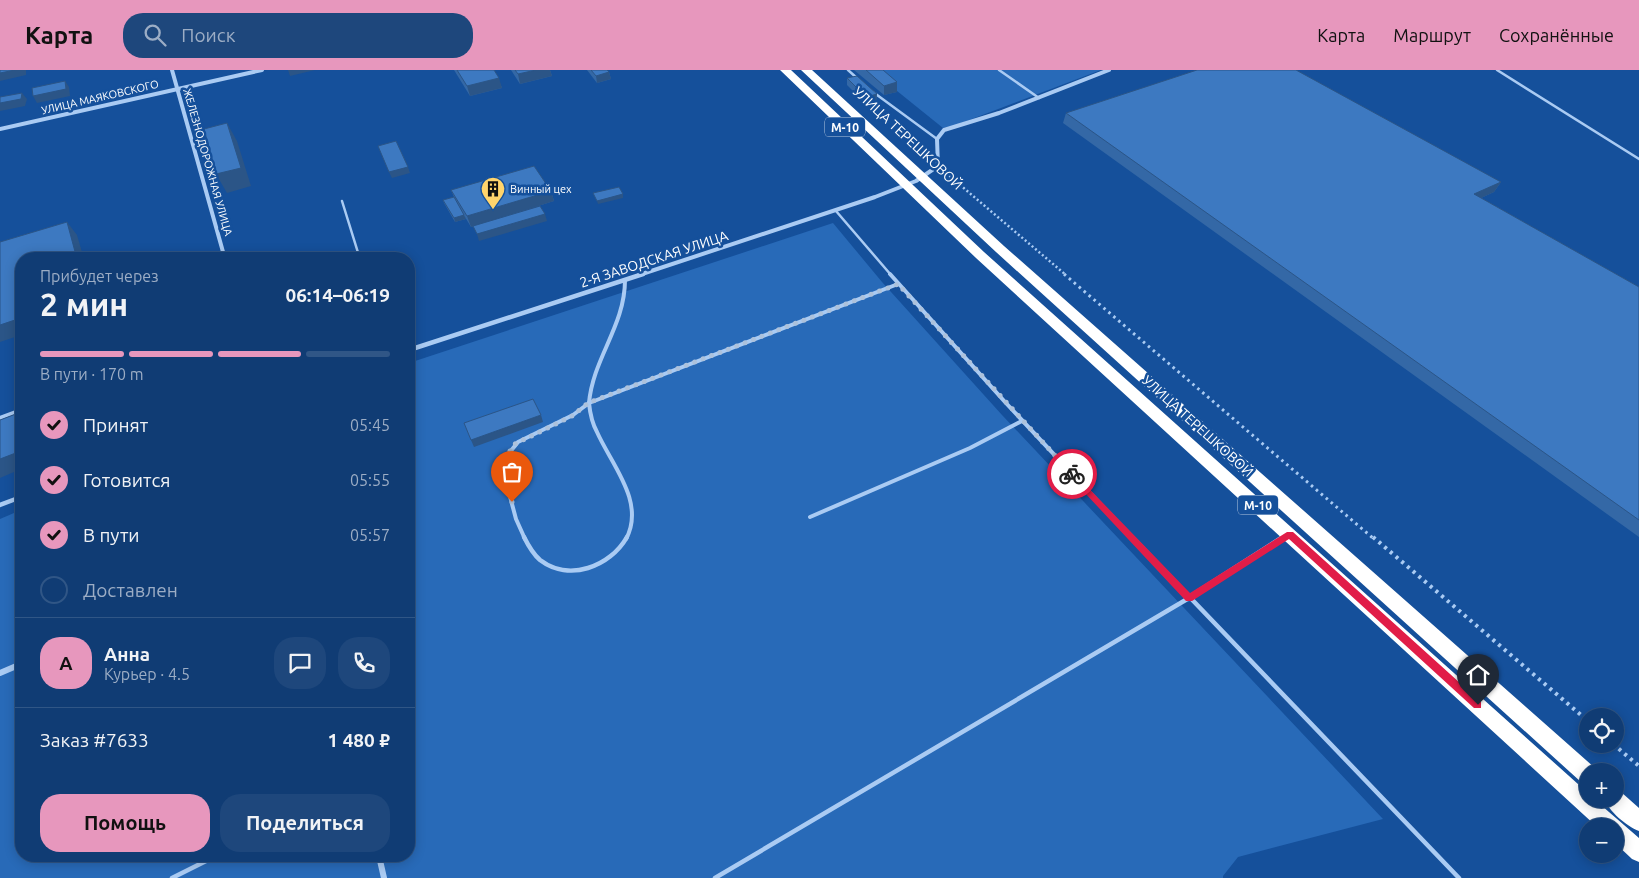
<!DOCTYPE html>
<html lang="ru">
<head>
<meta charset="utf-8">
<style>
	:root { --surface:#103c74; --page:#1e477c; --text:#f1f3f6; --muted:#9cadc5; --line:#305686; --accent:#e797bd }
	body { margin:0; font-family:Ubuntu,sans-serif; background:var(--page); color:var(--text); height:100vh; display:flex; flex-direction:column; font-size:19px; white-space:nowrap }
	* { box-sizing:border-box; margin:0 }
	p { font-size:16px; color:var(--muted) }
	.icon { flex:none; width:28px; height:28px; fill:none; stroke:currentColor; stroke-width:2; stroke-linecap:round; stroke-linejoin:round }
	.map { position:relative; flex:1; overflow:hidden }
	.sheet { position:absolute; left:15px; top:182px; width:400px; height:610px; display:flex; flex-direction:column; background:var(--surface); border-radius:20px; box-shadow:0 2px 12px #0003,0 0 0 1px var(--line) }
	.sheet>* { flex:none }
	.buttons { position:absolute; left:1579px; top:638px; display:grid; gap:10px }
	.buttons a { display:grid; place-items:center; width:45px; height:45px; border-radius:50%; background:var(--surface); box-shadow:0 2px 12px #0003,0 0 0 1px var(--line); font-size:25px }
	.pin { position:absolute; display:grid; place-items:center; width:42px; height:42px; color:#fff; margin:-51px -21px; border-radius:50% 50% 50% 0; rotate:-45deg; box-shadow:0 0 5px #0007 }
	.pin .icon { rotate:45deg }
	.courier { position:absolute; display:grid; place-items:center; width:50px; height:50px; margin:-25px; border:4px solid #e11d48; border-radius:50%; background:#fff; color:#222; box-shadow:0 1px 6px #0007 }
	.head em { font-style:normal; font-weight:700 }
	.head div { display:flex; flex-direction:column-reverse }
	.head { display:flex; align-items:center; justify-content:space-between; height:85px; padding:0 25px }
	h1 { font-size:32px; font-weight:700; line-height:38px }
	.bar { display:grid; grid-template-columns:repeat(4,1fr); gap:8px 5px; align-content:center; height:60px; padding:0 25px }
	.bar i { height:6px; border-radius:4px; background:var(--line) }
	.bar .on { background:var(--accent) }
	.bar p { grid-column:span 4 }
	.line { display:flex; align-items:center; gap:12px; padding:0 25px; border-top:1px solid var(--line) }
	.line div { flex:1 }
	.round { display:grid; place-items:center; flex:none; width:52px; height:52px; border-radius:20px; background:var(--page) }
	ol { padding:0 25px; list-style:none }
	li { display:flex; align-items:center; gap:15px; height:55px }
	li p { margin-inline-start:auto }
	li .icon { padding:5px; border-radius:50%; background:var(--accent); color:#111; stroke-width:4 }
	li:last-child { color:var(--muted) }
	li i { width:28px; height:28px; border:2px solid var(--line); border-radius:50% }
	.primary-button { display:flex; gap:10px; margin-top:auto; padding:10px 25px }
	.primary-button a { flex:1; height:58px; border-radius:20px; background:var(--accent); color:#111; font-size:20px; font-weight:700; line-height:58px; text-align:center }
	.primary-button a+a { background:var(--page); color:var(--text) }
	header { display:flex; align-items:center; gap:30px; box-sizing:border-box; height:70px; padding:0 25px; background:var(--accent); color:#111 }
	header strong { font-size:24px }
	nav { display:flex; gap:28px; margin-inline-start:auto; font-size:18px }
	.search { width:350px; height:45px; background:var(--page); display:flex; align-items:center; gap:12px; box-sizing:border-box; padding:0 18px; border-radius:20px; color:var(--muted); font-size:19px }
	.map>svg:first-child { display:block }
</style>
</head>
<body>
<header>
<strong>Карта</strong>
<div class="search"><svg class="icon" aria-label="search" viewBox="0 0 24 24"><circle cx="10" cy="10" r="6"/><path d="M15 15l6 6"/></svg>Поиск</div>
<nav><a>Карта</a><a>Маршрут</a><a>Сохранённые</a></nav>
</header>
<div class="map">
<svg width="1639" height="808" viewBox="0 0 1639 808">
	<rect width="100%" height="100%" fill="#15509b"/>
	<!-- green -->
	<g fill="#286ab8">
		<polygon points="871,0 1101,0 956,55 943,58"/>
		<polygon points="833,153 882,212 1002,345 1383,749 1238,787 1223,806 1223,808 0,808 0,449 21,440 21,786 409,786 409,293"/>
	</g>
	<g fill="none" stroke-linecap="round" stroke-linejoin="round">
		<!-- path-far2 -->
		<polyline stroke="#aacbf3" stroke-width="2.5" stroke-dasharray="2 2.5" stroke-linecap="butt" points="946,103 1066,205"/>
		<!-- path-far1 -->
		<polyline stroke="#aacbf3" stroke-width="3" stroke-dasharray="2.5 4" stroke-linecap="butt" points="1064,204 1374,469"/>
		<!-- path -->
		<g stroke="#aacbf3" stroke-width="4" stroke-dasharray="3 4.5" stroke-linecap="butt">
			<polyline points="1373,467 1588,651"/>
			<polyline points="1613,674 1639,696"/>
		</g>
		<!-- lane-far2 -->
		<g stroke="#aacbf3" stroke-width="2.5">
			<polyline points="848,0 858,9"/>
			<polyline points="999,0 1039,28"/>
			<polyline points="1497,0 1639,89"/>
			<polyline points="873,22 937,69"/>
			<polyline points="342,131 360,189"/>
			<polyline points="836,141 891,205"/>
		</g>
		<!-- lane-far1 -->
		<g stroke="#aacbf3" stroke-width="4">
			<polyline points="890,204 1005,332 1133,469"/>
			<path d="M589 333C590 343 592 353 597 362 611 394 646 432 626 469"/>
			<path d="M589 333C593 288 625 256 625 210"/>
			<polyline points="589,333 898,214"/>
			<polyline points="0,348 21,340"/>
			<polyline points="810,447 970,378 1022,351"/>
			<polyline points="525,469 516,449 504,404 506,387 518,372 573,345 589,333"/>
		</g>
		<!-- lane -->
		<g stroke="#aacbf3" stroke-width="4.5">
			<path d="M524 467C528 475 533 484 540 490 569 512 610 497 627 467"/>
			<polyline points="1132,467 1459,808"/>
			<polyline points="172,808 216,786"/>
			<polyline points="715,808 1189,528"/>
		</g>
		<!-- street-far2 -->
		<g stroke="#aacbf3" stroke-width="4">
			<polyline points="172,0 225,189"/>
			<polyline points="0,59 262,0"/>
			<polyline points="639,205 875,127 916,111 938,96 937,69 944,60 999,43 1109,0"/>
		</g>
		<!-- street-far1 -->
		<g stroke="#aacbf3" stroke-width="4.5">
			<polyline points="409,280 643,204"/>
			<polyline points="0,435 21,427"/>
			<polyline points="1282,469 1288,465"/>
		</g>
		<!-- street -->
		<g stroke="#aacbf3" stroke-width="6">
			<polyline points="1189,528 1284,467"/>
			<polyline points="0,603 21,594"/>
			<polyline points="379,786 384,808"/>
		</g>
		<!-- highway -->
		<g fill="#fff" fill-rule="evenodd">
			<polygon points="780,0 791,0 984,182 1588,723 1588,729 1594,729 1639,768 1639,792 1632,789 1615,773 1615,756 1596,756 976,188"/>
			<polygon points="801,0 812,0 1004,176 1595,698 1596,701 1588,701 1588,714 1581,712 996,182"/>
			<path d="M1615 720 1621 722 1639 738V761C1626 756 1609 741 1604 729H1615Z"/>
		</g>
	</g>
	<!-- wall -->
	<g fill="#3468a6">
		<polygon points="454,0 494,0 502,18 470,26"/>
		<polygon points="511,0 550,0 552,6 520,14"/>
		<polygon points="587,0 607,0 609,2 611,9 597,13"/>
		<polygon points="854,0 883,0 897,22 884,25"/>
		<polygon points="847,8 877,24 876,31 866,34 847,15"/>
		<polygon points="1066,43 1501,112 1494,122 1481,128 1639,217 1639,467 1063,53"/>
		<polygon points="451,120 551,121 554,131 471,157 465,147 466,149 455,152 444,133 443,130 454,127"/>
	</g>
	<!-- shaded-wall -->
	<g fill="#2b5587">
		<polygon points="15,0 26,0 26,5 0,11 0,3"/>
		<polygon points="288,0 315,0 290,6"/>
		<polygon points="536,0 550,0 552,6 520,14 518,4"/>
		<polygon points="609,2 611,9 597,13 596,6"/>
		<polygon points="499,8 502,18 470,26 467,16"/>
		<polygon points="65,11 69,17 70,26 37,33 33,26"/>
		<polygon points="897,12 897,22 884,25 884,16"/>
		<polygon points="22,23 27,29 25,36 0,41 0,33"/>
		<polygon points="877,24 876,31 866,34 866,27"/>
		<polygon points="227,53 237,71 251,116 227,123 216,104"/>
		<polygon points="408,97 410,103 392,108 389,102"/>
		<polygon points="1501,112 1494,122 1468,134 1474,124"/>
		<polygon points="551,121 554,131 471,157 467,146"/>
		<polygon points="623,124 623,128 598,134 597,131"/>
		<polygon points="545,144 547,151 479,171 477,164"/>
		<polygon points="464,145 466,149 455,152 454,148"/>
		<polygon points="67,152 77,165 84,189 77,189"/>
		<polygon points="21,248 21,265 0,272 0,255"/>
		<polygon points="541,345 543,352 474,377 471,370"/>
		<polygon points="21,381 21,399 0,408 0,389"/>
	</g>
	<!-- building -->
	<g fill="#3d79c1" stroke="#2b5587">
		<polygon points="0,0 15,0 0,3"/>
		<polygon points="457,0 494,0 499,8 467,16"/>
		<polygon points="515,0 536,0 518,4"/>
		<polygon points="591,0 607,0 609,2 596,6"/>
		<polygon points="866,0 883,0 897,12 884,16"/>
		<polygon points="1197,0 1296,0 1501,112 1474,124 1639,217 1639,450 1066,43"/>
		<polygon points="857,6 877,24 866,27 847,8"/>
		<polygon points="65,11 66,19 33,26 32,18"/>
		<polygon points="22,23 21,29 0,33 0,27"/>
		<polygon points="227,53 241,98 216,104 204,59"/>
		<polygon points="396,71 408,97 389,102 378,76"/>
		<polygon points="534,96 551,121 467,146 451,120"/>
		<polygon points="619,117 623,124 597,131 593,123"/>
		<polygon points="454,127 464,145 454,148 443,130"/>
		<polygon points="540,136 545,144 477,164 473,156"/>
		<polygon points="67,152 77,189 21,189 21,248 0,255 0,172"/>
		<polygon points="533,329 541,345 471,370 464,353"/>
		<polygon points="21,342 21,381 0,389 0,350"/>
	</g>
	<!-- route -->
	<polygon fill="#e11d48" points="1072,401 1190,523 1287,462 1293,462 1481,632 1481,638 1474,638 1289,469 1192,531 1186,531 1069,406 1069,402"/>
	<g fill="none" stroke-linecap="round" stroke-linejoin="round">
		<!-- done -->
		<polyline stroke="#adc2dc" stroke-width="5" stroke-dasharray="0 9" points="512,432 503,401 505,388 515,374 572,346 588,333 898,214 1072,404"/>
	</g>
	<!-- icons -->
	<defs>
		<symbol id="building-pin" viewBox="-11 -11 22 30"><path d="M0 17L-7.5 6A9.5 9.5 0 1 1 7.5 6Z" fill="#ffd46c" stroke="#15509b"/><path d="M-4-6H4V6H1V3H-1V6H-4ZM-2.5-4.3h1.7v1.8h-1.7ZM.8-4.3h1.7v1.8H.8ZM-2.5-1h1.7V.8h-1.7ZM.8-1h1.7V.8H.8Z" fill="#111"/></symbol>
	</defs>
	<g fill-rule="evenodd">
		<use href="#building-pin" x="479" y="105" width="28" height="38"/>
	</g>
	<g text-anchor="middle" dominant-baseline="central" stroke-width="5" stroke-linejoin="round" paint-order="stroke">
		<!-- far-street labels -->
		<g font-size="11" fill="#fff" stroke="#15509b">
			<text transform="translate(100 27) rotate(-13)">УЛИЦА МАЯКОВСКОГО</text>
			<text transform="translate(208 92) rotate(74)">ЖЕЛЕЗНОДОРОЖНАЯ УЛИЦА</text>
		</g>
		<!-- far-poi labels -->
		<g font-size="11" fill="#fff" stroke="#15509b" text-anchor="start">
			<text x="510" y="119">Винный цех</text>
		</g>
		<!-- shield labels -->
		<g fill="#15509b" stroke="#b9cae1" stroke-width="1">
			<rect x="825" y="47.5" width="40" height="19" rx="4"/>
			<rect x="1238" y="425.5" width="40" height="19" rx="4"/>
		</g>
		<g font-size="12" font-weight="bold" fill="#fff">
			<text x="845" y="57">М-10</text>
			<text x="1258" y="435">М-10</text>
		</g>
		<!-- street labels -->
		<g font-size="14" fill="#fff" stroke="#15509b">
			<text transform="translate(908 68) rotate(43)">УЛИЦА ТЕРЕШКОВОЙ</text>
			<text transform="translate(654 189) rotate(-18)">2-Я ЗАВОДСКАЯ УЛИЦА</text>
			<text transform="translate(1198 356) rotate(42)">УЛИЦА ТЕРЕШКОВОЙ</text>
		</g>
	</g>
</svg>
<div class="buttons">
<a><svg class="icon" aria-label="locate" viewBox="0 0 24 24"><circle cx="12" cy="12" r="6"/><path d="M12 2v4M12 18v4M2 12h4M18 12h4"/></svg></a>
<a>+</a>
<a>−</a>
</div>
<div class="pin" style="left:512px;top:432px;background:#ea580c"><svg class="icon" aria-label="bag" viewBox="0 0 24 24"><path d="M5 8h14l-1 12H6zM9 8a3 3 0 0 1 6 0"/></svg></div>
<div class="pin" style="left:1478px;top:635px;background:#1f2937"><svg class="icon" aria-label="home" viewBox="0 0 24 24"><path d="M3 11l9-7 9 7M6 9v11h12V9"/></svg></div>
<div class="courier" style="left:1072px;top:404px"><svg class="icon" aria-label="bike" viewBox="0 0 24 24"><circle cx="6" cy="16" r="4"/><circle cx="18" cy="16" r="4"/><path d="M6 16l4-8h5l3 8M10 8l3 8H6M13 5h3"/></svg></div>
<section class="sheet">
<div class="head"><div><h1>2 мин</h1><p>Прибудет через</p></div><em>06:14–06:19</em></div>
<div class="bar"><i class="on"></i><i class="on"></i><i class="on"></i><i></i><p>В пути · 170 m</p></div>
<ol>
<li><svg class="icon" aria-label="check" viewBox="0 0 24 24"><path d="M5 12l5 5 9-10"/></svg>Принят<p>05:45</p></li>
<li><svg class="icon" aria-label="check" viewBox="0 0 24 24"><path d="M5 12l5 5 9-10"/></svg>Готовится<p>05:55</p></li>
<li><svg class="icon" aria-label="check" viewBox="0 0 24 24"><path d="M5 12l5 5 9-10"/></svg>В пути<p>05:57</p></li>
<li><i></i>Доставлен</li>
</ol>
<div class="line" style="height:90px"><b class="round" style="background:var(--accent);color:#111">А</b><div><b>Анна</b><p>Курьер · 4.5</p></div><a class="round"><svg class="icon" aria-label="chat" viewBox="0 0 24 24"><path d="M4 5h16v11H9l-5 4z"/></svg></a><a class="round"><svg class="icon" aria-label="phone" viewBox="0 0 24 24"><path d="M5 4h4l2 5-3 2q2 4 5 5l2-3 5 2v4C11 20 4 13 5 4z"/></svg></a></div>
<div class="line" style="height:65px"><div>Заказ #7633</div><b>1 480 ₽</b></div>
<div class="primary-button"><a>Помощь</a><a>Поделиться</a></div>
</section>
</div>
</body>
</html>
